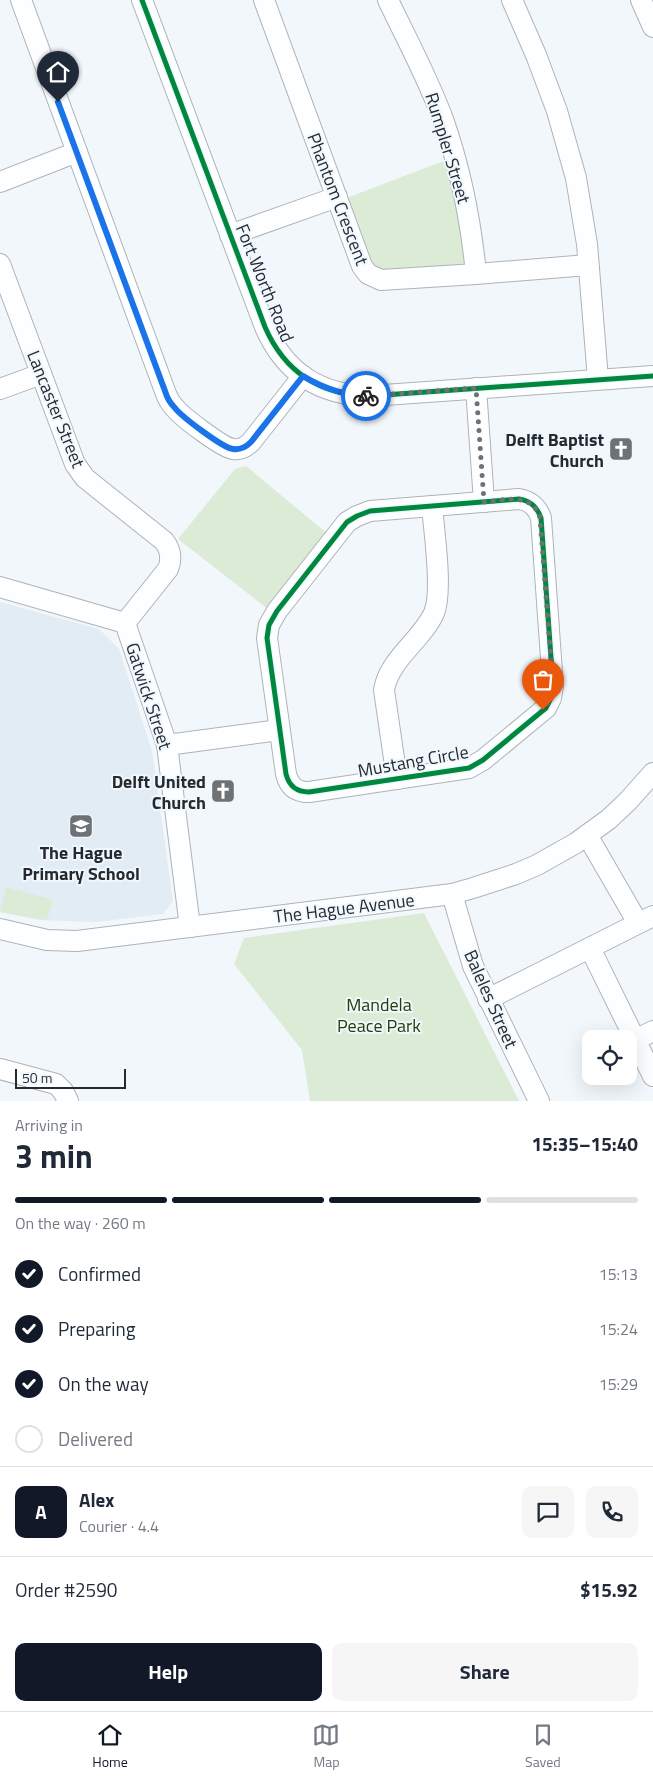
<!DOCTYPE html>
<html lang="en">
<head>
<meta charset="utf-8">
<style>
	:root { --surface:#fff; --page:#f6f6f7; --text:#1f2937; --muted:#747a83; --line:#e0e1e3; --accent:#111827 }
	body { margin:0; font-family:"Titillium Web",sans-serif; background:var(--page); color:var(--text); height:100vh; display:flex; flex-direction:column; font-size:19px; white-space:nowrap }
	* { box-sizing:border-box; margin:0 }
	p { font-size:16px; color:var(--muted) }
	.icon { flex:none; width:28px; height:28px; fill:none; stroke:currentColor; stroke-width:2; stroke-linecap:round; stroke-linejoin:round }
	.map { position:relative; height:1101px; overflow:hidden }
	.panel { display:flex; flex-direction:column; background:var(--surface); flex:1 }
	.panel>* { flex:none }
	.buttons { position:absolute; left:582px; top:1030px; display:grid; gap:10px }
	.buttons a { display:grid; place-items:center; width:55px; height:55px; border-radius:10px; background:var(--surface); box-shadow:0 5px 20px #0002; font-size:25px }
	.scale { position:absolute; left:15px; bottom:12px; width:111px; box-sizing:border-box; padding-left:5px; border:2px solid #272a2d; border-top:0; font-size:14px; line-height:18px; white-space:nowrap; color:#272a2d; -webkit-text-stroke:4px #eff7ff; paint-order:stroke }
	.pin { position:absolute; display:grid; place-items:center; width:42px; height:42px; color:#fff; margin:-51px -21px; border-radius:50% 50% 50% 0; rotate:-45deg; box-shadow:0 0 5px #0007 }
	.pin .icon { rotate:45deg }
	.courier { position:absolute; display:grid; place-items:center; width:50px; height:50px; margin:-25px; border:4px solid #1a73e8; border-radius:50%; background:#fff; color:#222; box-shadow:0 1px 6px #0007 }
	.headline em { font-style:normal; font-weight:700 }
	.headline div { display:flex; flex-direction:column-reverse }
	.headline { display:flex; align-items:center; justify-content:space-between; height:85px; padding:0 15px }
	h1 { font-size:32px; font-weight:700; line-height:38px }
	.bar { display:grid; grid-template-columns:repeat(4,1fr); gap:8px 5px; align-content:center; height:60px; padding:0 15px }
	.bar i { height:6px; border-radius:4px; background:var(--line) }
	.bar .selected { background:var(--accent) }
	.bar p { grid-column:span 4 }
	.line { display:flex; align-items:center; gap:12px; padding:0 15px; border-top:1px solid var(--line) }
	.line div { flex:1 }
	.round { display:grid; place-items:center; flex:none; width:52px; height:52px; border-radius:10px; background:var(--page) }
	ol { padding:0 15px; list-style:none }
	li { display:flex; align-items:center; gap:15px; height:55px }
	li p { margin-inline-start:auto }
	li .icon { padding:5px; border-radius:50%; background:var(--accent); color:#fff; stroke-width:4 }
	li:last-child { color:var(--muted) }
	li i { width:28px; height:28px; border:2px solid var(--line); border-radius:50% }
	.button { display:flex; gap:10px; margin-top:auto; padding:10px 15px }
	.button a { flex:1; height:58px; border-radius:10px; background:var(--accent); color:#fff; font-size:20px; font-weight:700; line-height:58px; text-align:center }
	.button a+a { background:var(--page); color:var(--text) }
	.tab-bar { display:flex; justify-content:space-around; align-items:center; height:70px; border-top:1px solid var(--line); background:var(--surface); font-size:14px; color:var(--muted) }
	.tab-bar a { display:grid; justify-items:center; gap:2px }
	.tab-bar .selected { color:var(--accent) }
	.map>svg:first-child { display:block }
</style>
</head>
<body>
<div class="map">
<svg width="653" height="1101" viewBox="0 0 653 1101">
	<rect width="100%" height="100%" fill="#f2f7fc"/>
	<!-- built -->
	<polygon fill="#e1ecf5" points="0,602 99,629 119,649 152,751 173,901 163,914 96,922 38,920 0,912"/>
	<!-- green -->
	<g fill="#dcebd6">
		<polygon points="449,159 467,260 460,267 373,271 344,199"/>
		<polygon points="246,466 329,535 269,610 178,539 235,469"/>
		<polygon points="6,887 53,900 47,920 0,912"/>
		<polygon points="424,913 519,1101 310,1101 302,1050 234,964 244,938"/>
	</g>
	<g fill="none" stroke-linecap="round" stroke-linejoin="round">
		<defs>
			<g id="minor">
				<path d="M21 0 165 391C167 397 170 403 175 408 182 417 223 448 233 449 240 450 246 447 251 442L303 376"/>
				<path d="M142 0 265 327C285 373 320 395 370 396L653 376"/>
				<polyline points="264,0 362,266 368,274 381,280 476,274 588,265"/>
				<path d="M388 0C407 40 429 80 444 122 461 171 471 222 476 274"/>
				<polyline points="512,0 536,55 557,111 576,178 587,244 598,379"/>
				<polyline points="641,0 653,27"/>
				<polyline points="0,182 77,152"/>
				<polyline points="230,235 337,197"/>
				<path d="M0 264 75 464 85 478 164 541C171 550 172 559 168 569L125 623"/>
				<polyline points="476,388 484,502"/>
				<polyline points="0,389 41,374"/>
				<path d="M519 499C531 501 537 507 541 518L553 686 551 698 546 708 483 760 469 768 309 792C296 792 289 786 286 774L267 638 269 625 277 611 347 522 357 516 370 511Z"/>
				<polyline points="0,587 125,623 167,745 190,927"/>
				<polyline points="167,745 279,730"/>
				<path d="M397 779 384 690C389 659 422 640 434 613 443 592 434 531 432 506"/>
				<polyline points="587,835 638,923"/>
				<polyline points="452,894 473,966 539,1101"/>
				<polyline points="0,929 47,940 77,941 452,894 473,888 516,874 537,865 576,843 609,819 628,801 653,773"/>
				<polyline points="590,948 653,1076"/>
				<polyline points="488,999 653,916"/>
				<polyline points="635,1040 653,1031"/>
				<polyline points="0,1069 56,1084 63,1091 68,1101"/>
			</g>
		</defs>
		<!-- minor casing -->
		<use href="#minor" stroke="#afb3b6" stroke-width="22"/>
		<!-- minor -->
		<use href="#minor" stroke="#fdfeff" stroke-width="20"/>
		<defs>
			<g id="cycleway">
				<path d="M142 0 265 327C285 373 320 395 370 396L653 376"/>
				<path d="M519 499C531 501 537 507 541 518L553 686 551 698 546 708 483 760 469 768 309 792C296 792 289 786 286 774L267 638 269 625 277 611 347 522 357 516 370 511Z"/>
			</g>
		</defs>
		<!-- cycleway casing -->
		<use href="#cycleway" stroke="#eff7ff" stroke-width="8"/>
		<!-- cycleway -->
		<use href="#cycleway" stroke="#00873e" stroke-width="5"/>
	</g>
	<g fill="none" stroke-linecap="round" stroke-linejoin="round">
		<!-- done -->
		<path stroke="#6e7275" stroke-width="5" stroke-dasharray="0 9" d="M366 396 476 388 484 502C505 500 533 492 540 518L553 686 551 698 543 710"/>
		<!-- route -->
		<path stroke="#1a73e8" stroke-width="6" d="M58 102 165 391C167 398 170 403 175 408 182 417 223 448 233 449 240 450 246 447 251 442L303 376C323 388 342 395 366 396"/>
	</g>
	<!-- icons -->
	<defs>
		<symbol id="church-square" viewBox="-11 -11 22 22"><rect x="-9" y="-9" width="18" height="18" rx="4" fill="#6e7275" stroke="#eff7ff"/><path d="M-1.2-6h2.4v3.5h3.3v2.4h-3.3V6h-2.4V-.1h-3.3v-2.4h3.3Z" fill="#fff"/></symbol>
		<symbol id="school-square" viewBox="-11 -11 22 22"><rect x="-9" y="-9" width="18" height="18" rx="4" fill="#6e7275" stroke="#eff7ff"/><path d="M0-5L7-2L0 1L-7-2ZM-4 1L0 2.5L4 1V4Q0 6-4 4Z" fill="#fff"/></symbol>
	</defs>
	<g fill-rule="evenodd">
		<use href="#church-square" x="607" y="435" width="28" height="28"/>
		<use href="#church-square" x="209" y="777" width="28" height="28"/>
		<use href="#school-square" x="67" y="812" width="28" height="28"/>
	</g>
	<g text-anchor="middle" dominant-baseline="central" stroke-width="4" stroke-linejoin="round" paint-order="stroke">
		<!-- street labels -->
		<g font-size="18" fill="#272a2d" stroke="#eff7ff">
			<text transform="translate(448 148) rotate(73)">Rumpler Street</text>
			<text transform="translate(338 199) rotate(69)">Phantom Crescent</text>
			<text transform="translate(265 283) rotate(68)">Fort Worth Road</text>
			<text transform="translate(56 409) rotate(68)">Lancaster Street</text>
			<text transform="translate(149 696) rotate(72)">Gatwick Street</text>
			<text transform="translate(413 761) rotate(-10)">Mustang Circle</text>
			<text transform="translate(344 908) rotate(-7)">The Hague Avenue</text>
			<text transform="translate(491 999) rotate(66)">Baleles Street</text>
		</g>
		<!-- poi labels -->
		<g font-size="18" font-weight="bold" fill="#272a2d" stroke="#eff7ff" text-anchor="end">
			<text x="604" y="439">Delft Baptist<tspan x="604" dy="21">Church</tspan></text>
			<text x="206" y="781">Delft United<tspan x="206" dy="21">Church</tspan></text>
			<text x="81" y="852" text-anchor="middle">The Hague<tspan x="81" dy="21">Primary School</tspan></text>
		</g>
		<!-- park labels -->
		<g font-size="18" fill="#243e00" stroke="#eff7ff">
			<text x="379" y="1004">Mandela<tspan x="379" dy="21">Peace Park</tspan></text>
		</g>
	</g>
</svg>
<div class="buttons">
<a><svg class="icon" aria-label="locate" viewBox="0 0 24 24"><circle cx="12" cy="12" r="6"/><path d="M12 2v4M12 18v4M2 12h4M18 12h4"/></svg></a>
</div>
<div class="scale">50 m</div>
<div class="pin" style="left:543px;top:710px;background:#ea580c"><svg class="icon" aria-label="bag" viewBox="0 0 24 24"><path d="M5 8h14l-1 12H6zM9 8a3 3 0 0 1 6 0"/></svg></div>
<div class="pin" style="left:58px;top:102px;background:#1f2937"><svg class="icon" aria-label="home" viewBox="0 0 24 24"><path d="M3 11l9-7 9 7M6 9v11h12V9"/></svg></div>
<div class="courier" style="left:366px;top:396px"><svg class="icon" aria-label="bike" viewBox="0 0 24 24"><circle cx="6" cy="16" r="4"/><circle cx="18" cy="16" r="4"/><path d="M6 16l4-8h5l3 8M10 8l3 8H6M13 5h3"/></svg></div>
</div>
<section class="panel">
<div class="headline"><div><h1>3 min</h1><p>Arriving in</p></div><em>15:35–15:40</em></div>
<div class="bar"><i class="selected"></i><i class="selected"></i><i class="selected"></i><i></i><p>On the way · 260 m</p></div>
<ol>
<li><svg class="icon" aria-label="check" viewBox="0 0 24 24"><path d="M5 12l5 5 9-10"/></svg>Confirmed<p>15:13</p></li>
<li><svg class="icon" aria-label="check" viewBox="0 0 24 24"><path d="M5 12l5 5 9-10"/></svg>Preparing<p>15:24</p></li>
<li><svg class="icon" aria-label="check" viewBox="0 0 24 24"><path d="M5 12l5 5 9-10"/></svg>On the way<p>15:29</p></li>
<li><i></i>Delivered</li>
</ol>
<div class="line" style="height:90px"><b class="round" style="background:var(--accent);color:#fff">A</b><div><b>Alex</b><p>Courier · 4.4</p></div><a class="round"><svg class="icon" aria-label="chat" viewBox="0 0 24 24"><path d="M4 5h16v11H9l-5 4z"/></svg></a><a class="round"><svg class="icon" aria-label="phone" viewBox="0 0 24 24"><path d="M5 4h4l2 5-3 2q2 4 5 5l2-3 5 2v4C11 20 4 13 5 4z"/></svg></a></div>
<div class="line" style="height:65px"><div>Order #2590</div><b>$15.92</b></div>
<div class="button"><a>Help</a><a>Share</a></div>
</section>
<nav class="tab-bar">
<a class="selected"><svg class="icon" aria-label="home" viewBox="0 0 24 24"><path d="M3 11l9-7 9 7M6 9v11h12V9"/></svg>Home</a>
<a><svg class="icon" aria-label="map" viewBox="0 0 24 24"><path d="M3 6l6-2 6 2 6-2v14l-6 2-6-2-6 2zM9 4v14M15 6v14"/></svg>Map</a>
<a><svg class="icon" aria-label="saved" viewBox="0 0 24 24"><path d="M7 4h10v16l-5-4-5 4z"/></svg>Saved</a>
</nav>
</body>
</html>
